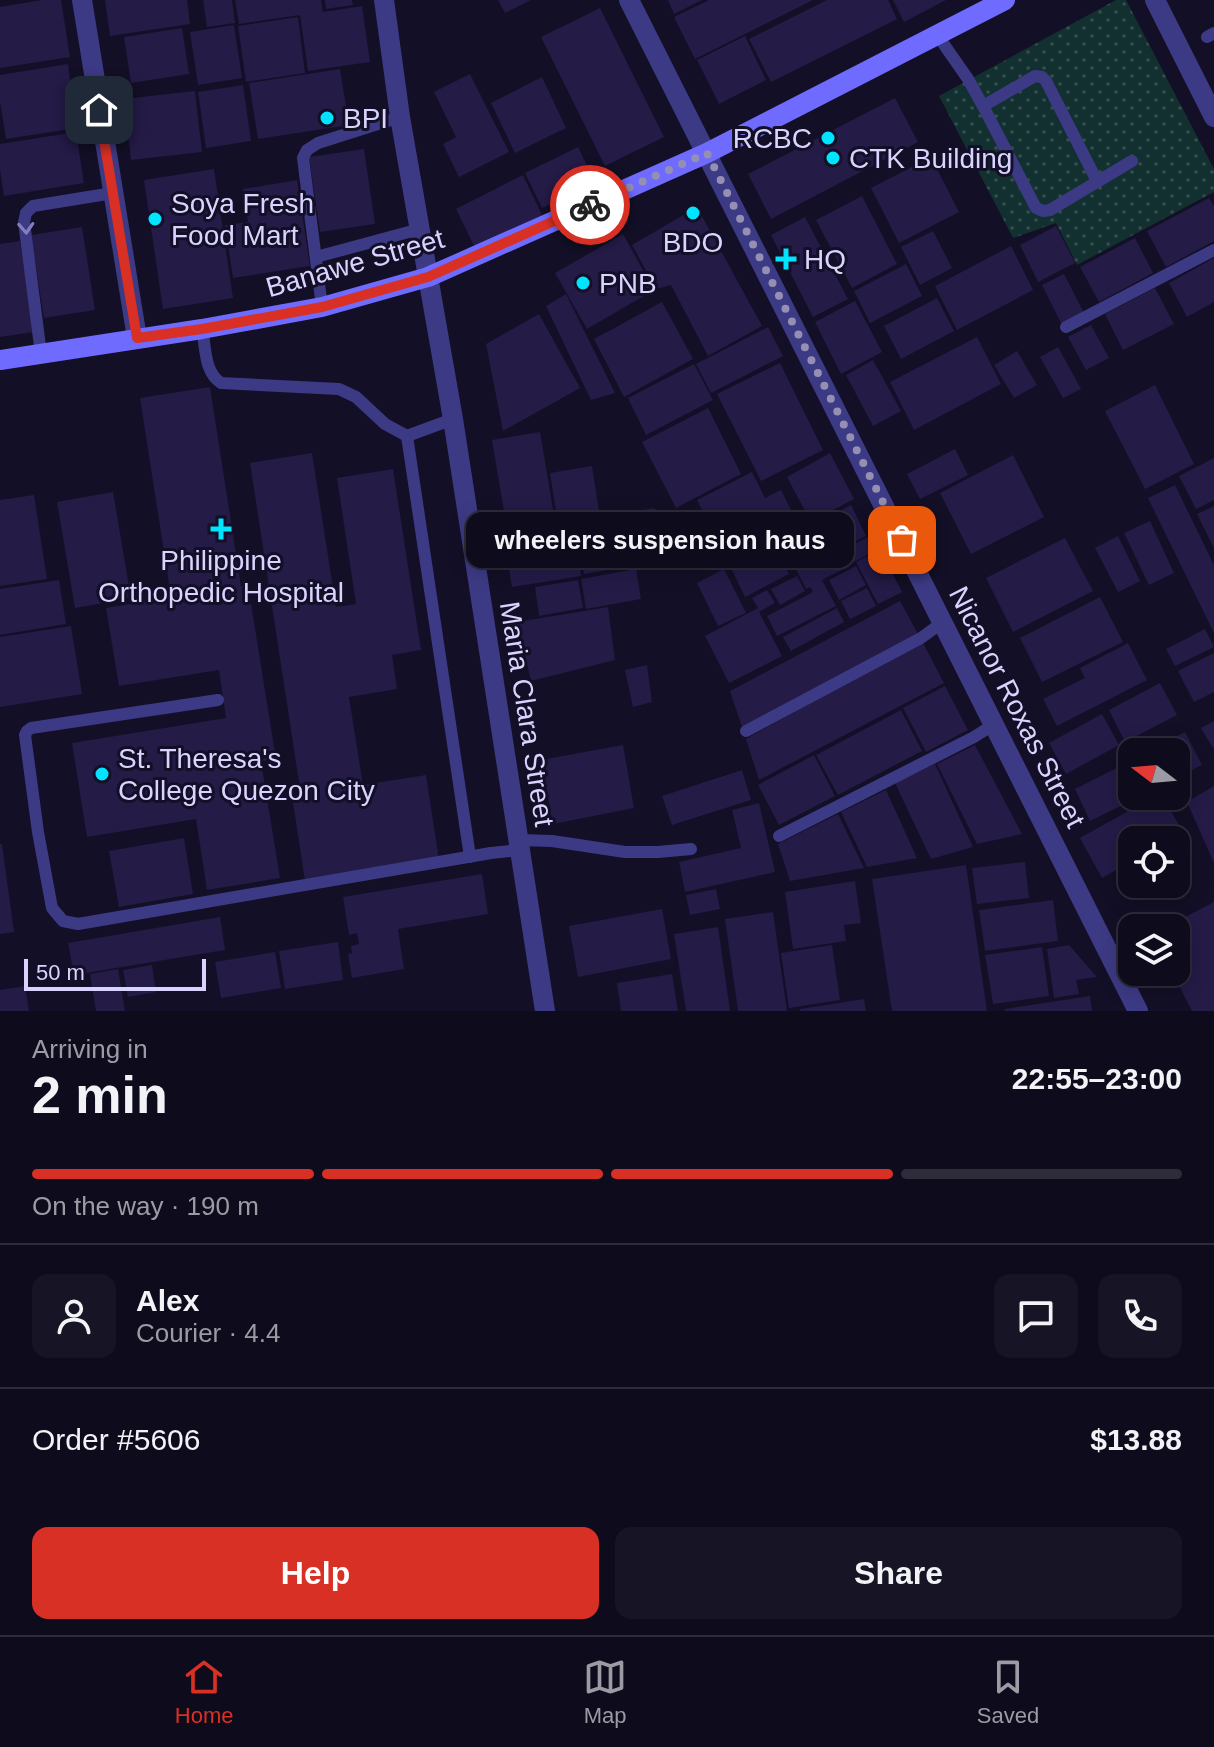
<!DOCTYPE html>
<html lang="en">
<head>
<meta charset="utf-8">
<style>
	:root { --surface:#0e0b1c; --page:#171425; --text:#f1f3f6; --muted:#9b9ba3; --line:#2e2b3b; --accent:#d93025 }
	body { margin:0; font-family:Helvetica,sans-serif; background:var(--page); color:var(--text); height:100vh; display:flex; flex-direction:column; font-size:30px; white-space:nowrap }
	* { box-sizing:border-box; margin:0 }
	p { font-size:26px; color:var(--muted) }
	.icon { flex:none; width:44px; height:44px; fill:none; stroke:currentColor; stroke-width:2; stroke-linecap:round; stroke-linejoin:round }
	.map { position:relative; height:1011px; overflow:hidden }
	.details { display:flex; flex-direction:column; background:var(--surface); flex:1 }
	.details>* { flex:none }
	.needle { width:52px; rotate:286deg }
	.buttons { position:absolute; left:1118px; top:738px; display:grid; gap:16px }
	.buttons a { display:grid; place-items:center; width:72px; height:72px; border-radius:16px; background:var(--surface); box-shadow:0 4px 20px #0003,0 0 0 2px var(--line); font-size:40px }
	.scale { position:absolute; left:24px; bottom:20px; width:182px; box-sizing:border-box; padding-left:8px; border:4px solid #d9d4ff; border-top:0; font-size:22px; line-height:28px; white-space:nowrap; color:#d9d4ff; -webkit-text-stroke:6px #130f26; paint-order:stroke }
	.pin { position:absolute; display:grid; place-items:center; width:68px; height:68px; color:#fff; margin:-34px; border-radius:16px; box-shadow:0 4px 12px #0006 }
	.courier { position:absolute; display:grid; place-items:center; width:80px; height:80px; margin:-40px; border:6px solid #d93025; border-radius:50%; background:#fff; color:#222; box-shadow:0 2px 10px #0007 }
	.bubble { position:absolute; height:56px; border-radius:16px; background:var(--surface); box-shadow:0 4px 20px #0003,0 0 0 2px var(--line); font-size:26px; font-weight:600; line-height:56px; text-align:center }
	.summary em { font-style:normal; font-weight:600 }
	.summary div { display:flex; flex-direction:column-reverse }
	.summary { display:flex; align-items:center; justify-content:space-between; height:136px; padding:0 32px }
	h1 { font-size:52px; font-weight:600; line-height:60px }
	.bar { display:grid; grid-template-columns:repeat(4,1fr); gap:12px 8px; align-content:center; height:96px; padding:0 32px }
	.bar i { height:10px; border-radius:6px; background:var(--line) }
	.bar .active { background:var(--accent) }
	.bar p { grid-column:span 4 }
	.line { display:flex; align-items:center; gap:20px; padding:0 32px; border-top:2px solid var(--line) }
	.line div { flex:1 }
	.round { display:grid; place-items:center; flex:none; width:84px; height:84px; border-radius:16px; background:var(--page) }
	.cta { display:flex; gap:16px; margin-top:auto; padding:16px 32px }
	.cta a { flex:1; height:92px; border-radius:16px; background:var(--accent); color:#fff; font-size:32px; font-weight:600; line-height:92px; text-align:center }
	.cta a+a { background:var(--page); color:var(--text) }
	.menu { display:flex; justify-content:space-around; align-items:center; height:112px; border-top:2px solid var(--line); background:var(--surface); font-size:22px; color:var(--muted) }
	.menu a { display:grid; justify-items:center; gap:4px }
	.menu .active { color:var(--accent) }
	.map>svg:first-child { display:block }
</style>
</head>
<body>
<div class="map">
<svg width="1214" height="1011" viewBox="0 0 1214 1011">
	<defs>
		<pattern id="grass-dots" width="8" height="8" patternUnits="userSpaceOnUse" patternTransform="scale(2)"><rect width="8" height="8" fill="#12302f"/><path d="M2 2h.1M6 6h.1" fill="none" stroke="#344d4e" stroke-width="1.8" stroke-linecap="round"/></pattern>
	</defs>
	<rect width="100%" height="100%" fill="#130f26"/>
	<!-- grass -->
	<polygon fill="url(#grass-dots)" points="1116,0 1126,0 1214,169 1214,192 1077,265 1056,223 1013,238 939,96"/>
	<!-- building -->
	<g fill="#241b47">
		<polygon points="42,0 61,0 70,57 0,68 0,7"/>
		<polygon points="105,0 187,0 190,24 110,36"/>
		<polygon points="203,0 232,0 235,23 207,27"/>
		<polygon points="235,0 321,0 323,12 362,6 370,62 308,71 300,15 239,24"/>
		<polygon points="325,0 352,0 353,5 326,9"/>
		<polygon points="498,0 531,0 505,13"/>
		<polygon points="668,0 702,0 674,14"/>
		<polygon points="709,0 813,0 695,59 674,17"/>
		<polygon points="827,0 888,0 897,19 771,82 749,39"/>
		<polygon points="893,0 946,0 904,22"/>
		<polygon points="600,8 664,137 605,166 541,37"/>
		<polygon points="298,17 305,73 246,82 238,26"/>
		<polygon points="234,25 242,78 198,85 190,32"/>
		<polygon points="182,28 189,74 131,83 124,37"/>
		<polygon points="745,36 766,80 719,104 697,60"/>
		<polygon points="68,64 77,128 6,139 0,102 0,75"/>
		<polygon points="340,69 349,125 258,139 249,83"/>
		<polygon points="470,74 509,152 459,177 443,144 456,137 434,92"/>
		<polygon points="542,77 566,128 515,153 491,103"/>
		<polygon points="243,85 251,141 206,148 198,92"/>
		<polygon points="195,91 202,152 131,160 124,99"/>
		<polygon points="895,98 918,142 771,219 748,174"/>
		<polygon points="76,132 84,183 4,196 0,170 0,144"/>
		<polygon points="578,147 595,182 542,208 525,173"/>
		<polygon points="364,149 375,224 320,232 309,157"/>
		<polygon points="931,157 959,212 899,243 871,188"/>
		<polygon points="214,169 233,298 163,309 144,180"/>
		<polygon points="523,175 542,215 475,248 456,209"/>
		<polygon points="297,180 310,266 233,278 225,225 248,222 243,189"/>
		<polygon points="862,196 897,264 852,288 816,220"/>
		<polygon points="1209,198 1214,206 1214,241 1166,267 1147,231"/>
		<polygon points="697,207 762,326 708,356 671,285 656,289 632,245"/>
		<polygon points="805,217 848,299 813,317 771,235"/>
		<polygon points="1056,226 1075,263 1038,282 1020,245"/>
		<polygon points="82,227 95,310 44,318 31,235"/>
		<polygon points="933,231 952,268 920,285 901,247"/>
		<polygon points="623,234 654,290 587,329 555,273"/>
		<polygon points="1135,238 1153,273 1099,302 1080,267"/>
		<polygon points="20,241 34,332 0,337 0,244"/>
		<polygon points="1011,246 1033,290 957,330 935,286"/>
		<polygon points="1214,258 1214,302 1187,317 1169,283"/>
		<polygon points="906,264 922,296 870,323 854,291"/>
		<polygon points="1064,274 1084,313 1062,325 1042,285"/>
		<polygon points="1155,288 1174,324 1123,350 1105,314"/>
		<polygon points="566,294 615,393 591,400 546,306"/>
		<polygon points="937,298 954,331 901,359 884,326"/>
		<polygon points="855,301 882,352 841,374 815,322"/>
		<polygon points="662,302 693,359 624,397 594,339"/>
		<polygon points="539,314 580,388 503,431 486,344"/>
		<polygon points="1091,325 1109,358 1086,370 1068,337"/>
		<polygon points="768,327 783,356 711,393 696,364"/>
		<polygon points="977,337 1001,384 914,430 890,382"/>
		<polygon points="1058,347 1081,389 1063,398 1040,357"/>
		<polygon points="1017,351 1037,385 1014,398 994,365"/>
		<polygon points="873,360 901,411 873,426 846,375"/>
		<polygon points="780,363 823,450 761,481 717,394"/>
		<polygon points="694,364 713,400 646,435 628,398"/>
		<polygon points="1155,385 1194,464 1145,489 1105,411"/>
		<polygon points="210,387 241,586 248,585 276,759 261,761 280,878 207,890 196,819 87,837 72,743 226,718 219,670 119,686 106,608 171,597 140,398"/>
		<polygon points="708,408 741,474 676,508 642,442"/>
		<polygon points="540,432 555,521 507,529 492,440"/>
		<polygon points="955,449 968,475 920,499 907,474"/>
		<polygon points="312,453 336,607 356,604 337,478 393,469 421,650 392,655 397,689 349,697 363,785 426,775 439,860 305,881 292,796 301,795 250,463"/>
		<polygon points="830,453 854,499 811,522 787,477"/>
		<polygon points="1013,455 1044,517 971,554 940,493"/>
		<polygon points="1214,458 1214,500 1196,509 1179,476"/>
		<polygon points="592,466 599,511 557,518 550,473"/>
		<polygon points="752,472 765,498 781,490 795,518 770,530 775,540 730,564 697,500"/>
		<polygon points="1175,485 1214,565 1214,633 1148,498"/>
		<polygon points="113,492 131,598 75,608 57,502"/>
		<polygon points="34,495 47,579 0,586 0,500"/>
		<polygon points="851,505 866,536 841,548 827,518"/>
		<polygon points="1214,506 1214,548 1197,514"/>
		<polygon points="655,508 663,560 584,574 576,521"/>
		<polygon points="825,520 849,566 822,580 836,606 777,636 767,616 813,592 810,587 806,589 782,542"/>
		<polygon points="572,521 581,576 512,587 503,533"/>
		<polygon points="1150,521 1174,573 1149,585 1124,533"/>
		<polygon points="872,535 879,549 850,564 843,550"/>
		<polygon points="1118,536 1140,581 1118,592 1095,548"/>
		<polygon points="1065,538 1093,591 1013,632 986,578"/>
		<polygon points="775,546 789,574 745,597 731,568"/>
		<polygon points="880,550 902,592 878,604 856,562"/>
		<polygon points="856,566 866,585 839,600 829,580"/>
		<polygon points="636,569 641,599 586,609 581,579"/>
		<polygon points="724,569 746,613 718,626 697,583"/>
		<polygon points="797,576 805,591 780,605 771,589"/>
		<polygon points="59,580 66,624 0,635 0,589"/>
		<polygon points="578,580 583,608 539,616 535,587"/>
		<polygon points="867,588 876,606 850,619 841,601"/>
		<polygon points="767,590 775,603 759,612 782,656 729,683 705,636 758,608 752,598"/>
		<polygon points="1100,597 1123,642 1042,682 1020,638"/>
		<polygon points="900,601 918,634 742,727 730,691"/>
		<polygon points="608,607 615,660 531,681 517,622"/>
		<polygon points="837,608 844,622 791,651 783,637"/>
		<polygon points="71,626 82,694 0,707 0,637"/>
		<polygon points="1205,629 1214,647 1175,666 1166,649"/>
		<polygon points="922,641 944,683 759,780 746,739"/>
		<polygon points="1128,643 1147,680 1057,726 1043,699 1085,678 1080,668"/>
		<polygon points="1214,653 1214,692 1194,702 1178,671"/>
		<polygon points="647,665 652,702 633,707 625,670"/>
		<polygon points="1160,683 1177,715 1125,742 1109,710"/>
		<polygon points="945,686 968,730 926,752 903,708"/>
		<polygon points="901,710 922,751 838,795 816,755"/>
		<polygon points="1102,714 1119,745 1066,774 1049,743"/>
		<polygon points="1214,721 1214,750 1201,728"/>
		<polygon points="1185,732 1202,765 1176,778 1176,752 1146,752"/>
		<polygon points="623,745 634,808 553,824 541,760"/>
		<polygon points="975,745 1022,834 977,844 937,764"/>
		<polygon points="814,755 835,796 779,825 758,785"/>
		<polygon points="1127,763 1132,773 1132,796 1141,796 1090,821 1075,789"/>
		<polygon points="935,764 973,847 931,859 895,783"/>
		<polygon points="742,770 751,800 672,825 662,796"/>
		<polygon points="1214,786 1214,863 1187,802"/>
		<polygon points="886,790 917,858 867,867 841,812"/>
		<polygon points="1155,796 1163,796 1183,833 1170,840 1132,840 1132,861 1102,878 1080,838"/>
		<polygon points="759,803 775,872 685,892 679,862 741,848 732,810"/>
		<polygon points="838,814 864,868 790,881 778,844"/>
		<polygon points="184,838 193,894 119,907 109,851"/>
		<polygon points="0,844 2,844 14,932 0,934"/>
		<polygon points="1025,862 1029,898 977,904 972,868"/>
		<polygon points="966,865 987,1011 892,1011 872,879"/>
		<polygon points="482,874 488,914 398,929 404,969 352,978 348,954 352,953 351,946 359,944 357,933 349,935 343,897"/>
		<polygon points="855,881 861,923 844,925 846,941 793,949 785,892"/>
		<polygon points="716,889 720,909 690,915 686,895"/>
		<polygon points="1053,900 1058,941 985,951 979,910"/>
		<polygon points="1214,902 1214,1011 1192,1011 1172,972 1176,972 1176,928 1164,928"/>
		<polygon points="662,909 671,959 578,977 569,926"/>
		<polygon points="773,912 787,1011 738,1011 725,919"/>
		<polygon points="220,917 225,950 74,975 68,943"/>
		<polygon points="718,927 730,1011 686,1011 674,934"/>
		<polygon points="338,942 343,980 285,989 279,951"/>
		<polygon points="832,945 840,1000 789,1008 781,953"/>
		<polygon points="1069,945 1097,977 1076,980 1079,994 1054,998 1047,949"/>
		<polygon points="1042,947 1049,996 993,1004 985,955"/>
		<polygon points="275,952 281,988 221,998 215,962"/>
		<polygon points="152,965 156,992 128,997 123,970"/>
		<polygon points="118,969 125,1011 96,1011 90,974"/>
		<polygon points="672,974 678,1011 621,1011 617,983"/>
		<polygon points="25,986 29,1011 0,1011 0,990"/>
		<polygon points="1090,996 1092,1011 1005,1011 1005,1009"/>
		<polygon points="864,999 866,1011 800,1011 800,1009"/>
	</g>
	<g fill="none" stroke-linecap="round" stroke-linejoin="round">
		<!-- service -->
		<g stroke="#3d3a85" stroke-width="12">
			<polyline points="938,36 968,79 983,106"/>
			<polyline points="1207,37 1214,33"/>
			<polyline points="1097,181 1046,81 1042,77 1035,76 983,106 1036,208 1043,211 1050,210 1132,161"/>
			<polyline points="316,257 420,229"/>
			<polyline points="322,307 303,158 307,150 318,143 400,117"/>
			<polyline points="1066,327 1214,250"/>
			<path d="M202 329C206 348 204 372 221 383L339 389 356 397 385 424 407 436 453 419"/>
			<polyline points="41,354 24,222 26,213 33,206 113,193"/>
			<polyline points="407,436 470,857"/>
			<polyline points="218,700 31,728 27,731 25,735 38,832 52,908 63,921 78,924 491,853 520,850"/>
			<polyline points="746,731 921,638 943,622"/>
			<polyline points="779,836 974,737 993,725"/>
			<polyline points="519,840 552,841 625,852 658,852 691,849"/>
		</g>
		<!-- minor -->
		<polyline stroke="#3d3a85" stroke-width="20" points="82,0 137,338"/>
		<!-- tertiary -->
		<g stroke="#3d3a85" stroke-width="20">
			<polyline points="384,0 400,117 453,419 545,1011"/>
			<polyline points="629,0 1138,1011"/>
			<polyline points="1155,0 1214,117"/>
		</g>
		<!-- secondary -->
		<polyline stroke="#6f6bff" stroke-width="20" points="0,360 202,329 322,307 428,277 707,153 1005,0"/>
	</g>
	<!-- one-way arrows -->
	<defs><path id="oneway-chevron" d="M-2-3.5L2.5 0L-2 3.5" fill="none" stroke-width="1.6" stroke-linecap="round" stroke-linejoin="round" transform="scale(2)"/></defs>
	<use stroke="#837fbc" href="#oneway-chevron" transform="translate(26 228) rotate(87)"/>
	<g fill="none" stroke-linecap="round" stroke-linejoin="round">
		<!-- done -->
		<polyline stroke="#948fb3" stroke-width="8" stroke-dasharray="0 14.4" points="590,205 707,153 902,540"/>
		<!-- route -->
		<polyline stroke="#d93025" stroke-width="10" points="99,110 137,338 202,329 322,307 428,277 590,205"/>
	</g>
	<!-- markers -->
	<g fill="#00e5ff" stroke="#130f26" stroke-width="3">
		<circle cx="327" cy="118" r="8"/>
		<circle cx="828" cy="138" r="8"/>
		<circle cx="833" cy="158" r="8"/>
		<circle cx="693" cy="213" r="8"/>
		<circle cx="155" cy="219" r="8"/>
		<path d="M782 247h8v8h8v8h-8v8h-8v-8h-8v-8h8z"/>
		<circle cx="583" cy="283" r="8"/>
		<path d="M217 517h8v8h8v8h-8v8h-8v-8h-8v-8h8z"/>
		<circle cx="102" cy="774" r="8"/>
	</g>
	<g text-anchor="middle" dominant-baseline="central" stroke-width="6" stroke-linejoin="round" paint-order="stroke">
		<!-- poi labels -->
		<g font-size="28" fill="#d9d4ff" stroke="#130f26" text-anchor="start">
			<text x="343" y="118">BPI</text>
			<text x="812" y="138" text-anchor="end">RCBC</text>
			<text x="849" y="158">CTK Building</text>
			<text x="171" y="203">Soya Fresh<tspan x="171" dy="32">Food Mart</tspan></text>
			<text x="693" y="242" text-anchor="middle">BDO</text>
			<text x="804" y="259">HQ</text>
			<text x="599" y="283">PNB</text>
			<text x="221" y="560" text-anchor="middle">Philippine<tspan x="221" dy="32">Orthopedic Hospital</tspan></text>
			<text x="118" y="758">St. Theresa's<tspan x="118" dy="32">College Quezon City</tspan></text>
		</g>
		<!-- street labels -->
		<g font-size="28" fill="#d9d4ff" stroke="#130f26">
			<text transform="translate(355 263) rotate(-16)">Banawe Street</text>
			<text transform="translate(1017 707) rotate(63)">Nicanor Roxas Street</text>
			<text transform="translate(527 714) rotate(81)">Maria Clara Street</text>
		</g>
	</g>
</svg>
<div class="buttons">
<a><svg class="needle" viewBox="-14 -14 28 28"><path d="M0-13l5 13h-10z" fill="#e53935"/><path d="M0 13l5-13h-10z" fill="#9b9ba3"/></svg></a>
<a><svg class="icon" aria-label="locate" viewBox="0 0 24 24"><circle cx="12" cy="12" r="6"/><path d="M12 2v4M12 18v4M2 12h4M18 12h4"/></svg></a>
<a><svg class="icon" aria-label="layers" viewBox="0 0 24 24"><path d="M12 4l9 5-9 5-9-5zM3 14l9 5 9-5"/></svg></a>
</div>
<div class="scale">50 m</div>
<div class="pin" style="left:902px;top:540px;background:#ea580c"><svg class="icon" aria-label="bag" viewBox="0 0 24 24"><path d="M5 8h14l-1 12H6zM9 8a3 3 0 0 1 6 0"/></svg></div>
<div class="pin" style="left:99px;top:110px;background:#1f2937"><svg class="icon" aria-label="home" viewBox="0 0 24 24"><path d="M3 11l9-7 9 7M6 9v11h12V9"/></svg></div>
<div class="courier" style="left:590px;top:205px"><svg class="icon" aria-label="bike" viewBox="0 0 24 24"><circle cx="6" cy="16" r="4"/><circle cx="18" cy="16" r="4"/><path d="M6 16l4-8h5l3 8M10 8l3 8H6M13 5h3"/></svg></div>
<div class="bubble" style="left:466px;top:512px;width:388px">wheelers suspension haus</div>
</div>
<section class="details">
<div class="summary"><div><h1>2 min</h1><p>Arriving in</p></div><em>22:55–23:00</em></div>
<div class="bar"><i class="active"></i><i class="active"></i><i class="active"></i><i></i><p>On the way · 190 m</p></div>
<div class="line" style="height:144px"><a class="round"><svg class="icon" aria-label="person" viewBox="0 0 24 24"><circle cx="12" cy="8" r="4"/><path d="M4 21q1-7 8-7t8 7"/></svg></a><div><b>Alex</b><p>Courier · 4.4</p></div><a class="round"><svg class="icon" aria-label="chat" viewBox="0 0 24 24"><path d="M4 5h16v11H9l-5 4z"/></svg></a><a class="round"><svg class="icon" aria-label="phone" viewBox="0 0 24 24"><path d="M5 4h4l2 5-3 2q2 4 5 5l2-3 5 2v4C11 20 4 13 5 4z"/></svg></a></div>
<div class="line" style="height:104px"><div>Order #5606</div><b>$13.88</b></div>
<div class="cta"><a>Help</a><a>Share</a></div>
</section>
<nav class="menu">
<a class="active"><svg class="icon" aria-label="home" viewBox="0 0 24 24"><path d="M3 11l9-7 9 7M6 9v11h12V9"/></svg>Home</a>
<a><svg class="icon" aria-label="map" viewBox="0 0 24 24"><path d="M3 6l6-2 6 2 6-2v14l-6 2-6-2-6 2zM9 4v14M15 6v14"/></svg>Map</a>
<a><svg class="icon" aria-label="saved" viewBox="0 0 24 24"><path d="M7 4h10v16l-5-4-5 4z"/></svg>Saved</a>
</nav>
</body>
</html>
